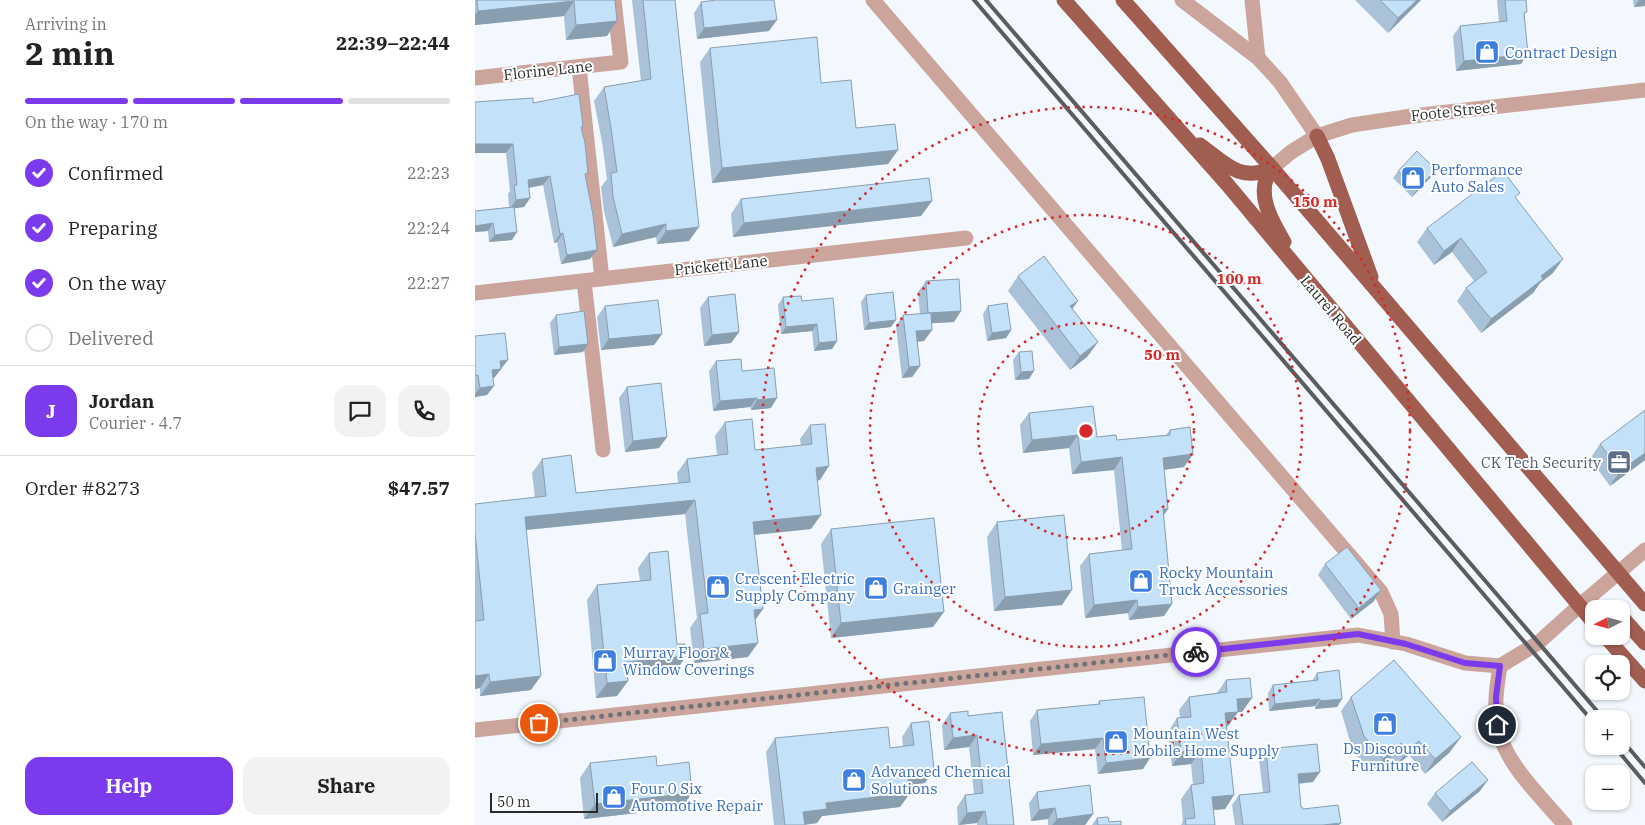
<!DOCTYPE html>
<html lang="en">
<head>
<meta charset="utf-8">
<style>
	:root { --surface:#fff; --page:#f2f2f2; --text:#222; --muted:#767676; --line:#e0e0e0; --accent:#7c3aed }
	body { margin:0; font-family:"IBM Plex Serif",serif; background:var(--page); color:var(--text); height:100vh; display:flex; flex-direction:column; font-size:19px; white-space:nowrap }
	* { box-sizing:border-box; margin:0 }
	p { font-size:16px; color:var(--muted) }
	.icon { flex:none; width:28px; height:28px; fill:none; stroke:currentColor; stroke-width:2; stroke-linecap:round; stroke-linejoin:round }
	.map { position:relative; flex:1; overflow:hidden }
	.drawer { display:flex; flex-direction:column; background:var(--surface); width:475px }
	.drawer>* { flex:none }
	.needle { width:32px; rotate:264deg }
	.buttons { position:absolute; left:1110px; top:600px; display:grid; gap:10px }
	.buttons a { display:grid; place-items:center; width:45px; height:45px; border-radius:10px; background:var(--surface); box-shadow:0 1px 4px #0004; font-size:25px }
	.scale { position:absolute; left:15px; bottom:12px; width:108px; box-sizing:border-box; padding-left:5px; border:2px solid #292b2d; border-top:0; font-size:14px; line-height:18px; white-space:nowrap; color:#292b2d; -webkit-text-stroke:4px #fff; paint-order:stroke }
	.pin { position:absolute; display:grid; place-items:center; width:42px; height:42px; color:#fff; margin:-21px; border:2px solid #fff; border-radius:50%; box-shadow:0 1px 5px #0007 }
	.courier { position:absolute; display:grid; place-items:center; width:50px; height:50px; margin:-25px; border:4px solid #7c3aed; border-radius:50%; background:#fff; color:#222; box-shadow:0 1px 6px #0007 }
	.head em { font-style:normal; font-weight:800 }
	.head div { display:flex; flex-direction:column-reverse }
	.head { display:flex; align-items:center; justify-content:space-between; height:85px; padding:0 25px }
	h1 { font-size:32px; font-weight:800; line-height:38px }
	.bar { display:grid; grid-template-columns:repeat(4,1fr); gap:8px 5px; align-content:center; height:60px; padding:0 25px }
	.bar i { height:6px; border-radius:4px; background:var(--line) }
	.bar .selected { background:var(--accent) }
	.bar p { grid-column:span 4 }
	.line { display:flex; align-items:center; gap:12px; padding:0 25px; border-top:1px solid var(--line) }
	.line div { flex:1 }
	.round { display:grid; place-items:center; flex:none; width:52px; height:52px; border-radius:15px; background:var(--page) }
	ol { padding:0 25px; list-style:none }
	li { display:flex; align-items:center; gap:15px; height:55px }
	li p { margin-inline-start:auto }
	li .icon { padding:5px; border-radius:50%; background:var(--accent); color:#fff; stroke-width:4 }
	li:last-child { color:var(--muted) }
	li i { width:28px; height:28px; border:2px solid var(--line); border-radius:50% }
	.button { display:flex; gap:10px; margin-top:auto; padding:10px 25px }
	.button a { flex:1; height:58px; border-radius:15px; background:var(--accent); color:#fff; font-size:20px; font-weight:800; line-height:58px; text-align:center }
	.button a+a { background:var(--page); color:var(--text) }
	main { display:flex; flex:1; min-height:0 }
	.map>svg:first-child { display:block }
</style>
</head>
<body>
<main>
<section class="drawer">
<div class="head"><div><h1>2 min</h1><p>Arriving in</p></div><em>22:39–22:44</em></div>
<div class="bar"><i class="selected"></i><i class="selected"></i><i class="selected"></i><i></i><p>On the way · 170 m</p></div>
<ol>
<li><svg class="icon" aria-label="check" viewBox="0 0 24 24"><path d="M5 12l5 5 9-10"/></svg>Confirmed<p>22:23</p></li>
<li><svg class="icon" aria-label="check" viewBox="0 0 24 24"><path d="M5 12l5 5 9-10"/></svg>Preparing<p>22:24</p></li>
<li><svg class="icon" aria-label="check" viewBox="0 0 24 24"><path d="M5 12l5 5 9-10"/></svg>On the way<p>22:27</p></li>
<li><i></i>Delivered</li>
</ol>
<div class="line" style="height:90px"><b class="round" style="background:var(--accent);color:#fff">J</b><div><b>Jordan</b><p>Courier · 4.7</p></div><a class="round"><svg class="icon" aria-label="chat" viewBox="0 0 24 24"><path d="M4 5h16v11H9l-5 4z"/></svg></a><a class="round"><svg class="icon" aria-label="phone" viewBox="0 0 24 24"><path d="M5 4h4l2 5-3 2q2 4 5 5l2-3 5 2v4C11 20 4 13 5 4z"/></svg></a></div>
<div class="line" style="height:65px"><div>Order #8273</div><b>$47.57</b></div>
<div class="button"><a>Help</a><a>Share</a></div>
</section>
<div class="map">
<svg width="1170" height="825" viewBox="0 0 1170 825">
	<rect width="100%" height="100%" fill="#f2f8fd"/>
	<g fill="none" stroke-linecap="round" stroke-linejoin="round">
		<!-- minor -->
		<g stroke="#cba49c" stroke-width="15">
			<polyline points="398,0 906,592 916,614 918,642"/>
			<polyline points="707,0 783,58 805,82 842,136"/>
			<polyline points="777,0 783,58"/>
			<polyline points="104,67 127,279"/>
			<polyline points="0,78 146,62 139,0"/>
			<polyline points="797,168 816,152 842,136 877,125 937,116 1170,90"/>
			<polyline points="109,281 128,450"/>
			<polyline points="0,293 491,238"/>
			<path d="M1025 666C1022 685 1019 704 1022 724 1028 762 1066 797 1090 825"/>
			<polyline points="0,730 883,635 931,644 990,663 1025,666 1063,643 1104,606 1170,550"/>
		</g>
		<!-- major -->
		<g stroke="#a05d50" stroke-width="15">
			<polyline points="589,0 752,184 1119,623"/>
			<polyline points="648,0 797,168 1170,604"/>
			<polyline points="842,136 853,159 896,277"/>
			<path d="M725 145C751 164 765 183 797 168"/>
			<path d="M797 168C779 191 796 220 809 242"/>
			<polyline points="1146,616 1170,643"/>
			<polyline points="1130,636 1170,681"/>
		</g>
		<!-- rail -->
		<g stroke="#5a5d5f" stroke-width="4">
			<polyline points="499,0 1119,723"/>
			<polyline points="511,0 1129,719"/>
			<polyline points="1146,739 1170,767"/>
			<polyline points="1139,746 1170,783"/>
		</g>
	</g>
	<!-- wall -->
	<g fill="#a9c2d7">
		<polygon points="0,0 140,0 132,36 91,40 89,16 0,25"/>
		<polygon points="157,0 200,0 214,241 182,244 181,237 138,247 129,211 126,187 132,179 127,142 119,101 129,87 166,81"/>
		<polygon points="880,0 946,0 913,33"/>
		<polygon points="1022,0 1051,0 1046,64 981,71 978,36 985,26 1024,22"/>
		<polygon points="1158,0 1170,0 1170,6 1159,7"/>
		<polygon points="226,2 294,31 222,39 219,13"/>
		<polygon points="235,48 346,83 381,128 423,150 413,164 237,183 225,62"/>
		<polygon points="58,103 107,128 111,177 115,259 86,264 82,242 79,243 68,185 54,188 55,198 49,207 40,208 37,240 14,242 13,231 0,232 0,211 34,207 33,194 35,191 31,153"/>
		<polygon points="961,170 956,177 937,197 918,178 923,171"/>
		<polygon points="266,199 457,201 446,216 258,237 256,214"/>
		<polygon points="1041,199 1078,273 1065,283 1058,293 1006,333 982,301 991,288 999,281 977,252 959,265 942,242 952,228"/>
		<polygon points="543,276 597,309 623,342 612,357 595,370 533,291"/>
		<polygon points="451,281 479,322 457,323 457,330 449,341 442,342 445,366 437,377 427,378 421,326 428,315 445,314 443,292"/>
		<polygon points="391,295 416,327 389,330 386,302"/>
		<polygon points="233,297 264,332 256,343 229,346 225,308"/>
		<polygon points="308,297 327,301 362,341 357,349 339,351 337,331 306,334 303,305"/>
		<polygon points="130,306 187,334 179,345 126,350 122,317"/>
		<polygon points="513,306 536,330 531,338 512,341 508,314"/>
		<polygon points="81,315 108,352 79,355 75,323"/>
		<polygon points="0,336 26,369 19,378 18,378 12,395 0,397"/>
		<polygon points="544,352 554,379 540,380 538,360"/>
		<polygon points="241,361 267,371 296,408 276,410 275,407 238,411 234,371"/>
		<polygon points="152,387 192,437 184,448 150,452 144,398"/>
		<polygon points="554,413 622,437 642,440 691,435 695,430 718,454 709,467 689,470 693,509 688,516 697,604 689,616 654,620 653,613 610,618 605,566 614,554 647,550 639,470 597,474 594,448 548,453 545,425"/>
		<polygon points="250,422 280,450 326,445 325,439 335,425 345,480 342,481 336,529 279,535 288,609 280,620 273,657 219,663 215,628 222,618 210,514 51,530 56,690 5,696 5,688 0,689 0,504 60,498 57,473 67,459 101,493 203,483 202,473 212,459 242,455 240,436"/>
		<polygon points="1125,444 1170,460 1135,486 1115,459"/>
		<polygon points="522,522 587,605 519,611 512,537"/>
		<polygon points="356,529 458,627 356,638 346,544"/>
		<polygon points="174,553 202,644 211,656 201,671 152,676 153,681 142,696 121,698 112,600 122,585 165,581 163,568"/>
		<polygon points="850,564 906,590 898,602 876,619 843,575"/>
		<polygon points="842,673 867,699 862,707 840,709 840,706 794,711 793,693 798,685 837,681"/>
		<polygon points="751,680 767,712 763,712 753,726 752,726 759,795 750,809 738,810 740,825 706,825 708,821 706,799 716,785 718,785 716,764 697,766 693,732 702,718 705,718 704,710 714,697 742,693"/>
		<polygon points="876,697 975,752 950,774 934,755 922,765 915,758 898,773 878,751 866,711"/>
		<polygon points="624,701 675,758 668,769 623,774 620,749 558,755 555,721 562,710 623,704"/>
		<polygon points="527,712 539,825 502,825 502,823 483,825 482,807 490,795 499,794 494,747 469,750 467,725 475,713 493,716"/>
		<polygon points="436,723 459,769 450,783 434,785 435,793 425,807 347,816 342,823 330,825 299,825 291,752 300,738 415,748 428,746 427,737"/>
		<polygon points="791,749 838,782 824,784 826,807 828,809 864,825 760,825 757,805 764,795 788,793 784,759"/>
		<polygon points="115,763 182,766 207,808 109,819 105,778"/>
		<polygon points="1005,791 967,822 952,804 960,793"/>
		<polygon points="562,792 618,814 610,825 573,825 573,819 556,821 554,803"/>
		<polygon points="622,818 634,822 646,825 617,825"/>
	</g>
	<!-- shaded-wall -->
	<g fill="#899eaf">
		<polygon points="942,0 946,0 913,33 923,18"/>
		<polygon points="1164,0 1170,0 1170,6 1159,7"/>
		<polygon points="99,1 89,16 0,25 0,15 3,11"/>
		<polygon points="302,20 294,31 222,39 229,28"/>
		<polygon points="142,21 132,36 91,40 101,25"/>
		<polygon points="1053,54 1046,64 981,71 989,61"/>
		<polygon points="0,144 38,144 31,153 0,153"/>
		<polygon points="423,150 413,164 237,183 247,168"/>
		<polygon points="961,170 956,177 937,197 942,189"/>
		<polygon points="75,176 68,185 47,189 53,180"/>
		<polygon points="55,198 49,207 35,209 41,200"/>
		<polygon points="457,201 446,216 258,237 269,223"/>
		<polygon points="18,223 13,231 0,232 0,226"/>
		<polygon points="191,224 181,237 138,247 147,234"/>
		<polygon points="224,227 214,241 182,244 191,231"/>
		<polygon points="42,232 37,240 14,242 20,235"/>
		<polygon points="88,233 82,242 79,243 85,234"/>
		<polygon points="986,238 977,252 959,265 969,251"/>
		<polygon points="122,250 115,259 86,264 92,255"/>
		<polygon points="1088,259 1078,273 1065,283 1058,293 1006,333 1016,319 1066,276"/>
		<polygon points="603,301 593,315 595,306"/>
		<polygon points="486,311 479,322 445,324 453,313"/>
		<polygon points="421,320 416,327 389,330 394,323"/>
		<polygon points="342,324 337,331 306,334 311,327"/>
		<polygon points="457,330 449,341 433,342 441,331"/>
		<polygon points="536,330 531,338 512,341 517,333"/>
		<polygon points="264,332 256,343 229,346 237,335"/>
		<polygon points="187,334 179,345 126,350 134,339"/>
		<polygon points="362,341 357,349 339,351 344,343"/>
		<polygon points="623,342 612,357 595,370 605,356"/>
		<polygon points="113,344 108,352 79,355 84,347"/>
		<polygon points="33,360 19,378 11,379 25,361"/>
		<polygon points="445,366 437,377 427,378 434,367"/>
		<polygon points="559,371 554,379 540,380 546,372"/>
		<polygon points="19,386 12,395 0,397 0,394 5,388"/>
		<polygon points="282,398 275,407 238,411 245,401"/>
		<polygon points="302,398 296,408 276,410 282,400"/>
		<polygon points="603,435 594,448 548,453 557,440"/>
		<polygon points="192,437 184,448 150,452 158,441"/>
		<polygon points="1170,453 1170,460 1135,486 1145,471"/>
		<polygon points="718,454 709,467 679,471 688,458"/>
		<polygon points="647,457 639,470 597,474 606,462"/>
		<polygon points="354,466 345,480 331,482 341,468"/>
		<polygon points="220,500 210,514 40,531 50,517"/>
		<polygon points="688,509 693,509 684,522"/>
		<polygon points="346,515 336,529 268,536 278,522"/>
		<polygon points="597,590 587,605 519,611 530,597"/>
		<polygon points="906,590 898,602 876,619 884,608"/>
		<polygon points="662,600 653,613 610,618 619,605"/>
		<polygon points="697,604 689,616 654,620 663,607"/>
		<polygon points="288,609 278,623 279,610"/>
		<polygon points="469,612 458,627 356,638 366,623"/>
		<polygon points="283,643 273,657 219,663 229,649"/>
		<polygon points="211,656 201,671 141,677 151,662"/>
		<polygon points="14,674 5,688 0,689 0,676"/>
		<polygon points="66,676 56,690 5,696 15,682"/>
		<polygon points="153,681 142,696 121,698 132,683"/>
		<polygon points="777,698 767,712 763,712 753,726 740,727 750,713 762,699"/>
		<polygon points="845,699 840,706 794,711 800,704"/>
		<polygon points="867,699 862,707 840,709 845,701"/>
		<polygon points="502,735 494,747 469,750 478,738"/>
		<polygon points="986,737 975,752 950,774 960,759"/>
		<polygon points="628,738 620,749 558,755 566,744"/>
		<polygon points="944,741 934,755 922,765 932,751"/>
		<polygon points="926,743 915,758 898,773 908,759"/>
		<polygon points="726,750 716,764 697,766 706,752"/>
		<polygon points="675,758 668,769 623,774 631,763"/>
		<polygon points="459,769 450,783 423,786 432,772"/>
		<polygon points="845,772 838,782 816,784 823,774"/>
		<polygon points="1013,780 1005,791 967,822 975,811"/>
		<polygon points="217,793 207,808 109,819 120,804"/>
		<polygon points="435,793 425,807 347,816 342,823 326,825 328,812 351,803"/>
		<polygon points="759,795 750,809 727,811 737,797"/>
		<polygon points="580,808 573,819 556,821 564,810"/>
		<polygon points="510,811 502,823 484,825 492,813"/>
		<polygon points="618,814 610,825 577,825 582,819"/>
		<polygon points="866,823 864,825 848,825"/>
	</g>
	<!-- building -->
	<g fill="#c4e1fa" stroke="#899eaf">
		<polygon points="2,0 140,0 142,21 101,25 99,1 3,11"/>
		<polygon points="168,0 200,0 224,227 191,231 191,224 147,234 138,197 136,173 142,172 136,128 129,87 176,79"/>
		<polygon points="241,0 299,0 302,20 229,28 226,2"/>
		<polygon points="905,0 942,0 923,18"/>
		<polygon points="1030,0 1051,0 1052,12 1049,13 1053,54 989,61 985,26 1032,21"/>
		<polygon points="342,37 346,83 376,80 381,128 420,124 423,150 247,168 235,48"/>
		<polygon points="104,94 108,126 106,127 110,143 113,173 110,174 118,215 122,250 92,255 88,233 85,234 75,176 53,180 55,198 41,200 39,185 42,185 38,144 0,144 0,102 58,98 58,103"/>
		<polygon points="942,151 961,170 942,189 923,171"/>
		<polygon points="1028,171 1045,193 1040,197 1088,259 1066,276 1068,279 1016,319 991,288 1012,272 986,238 969,251 952,228"/>
		<polygon points="454,178 457,201 269,223 266,199"/>
		<polygon points="39,207 42,232 20,235 18,223 0,226 0,211"/>
		<polygon points="569,256 603,301 595,306 623,342 605,356 543,276"/>
		<polygon points="484,279 486,311 453,313 451,281"/>
		<polygon points="418,292 421,320 394,323 391,295"/>
		<polygon points="260,294 264,332 237,335 233,297"/>
		<polygon points="326,296 327,301 358,298 362,341 344,343 342,324 311,327 308,297"/>
		<polygon points="183,300 187,334 134,339 130,306"/>
		<polygon points="532,303 536,330 517,333 513,306"/>
		<polygon points="109,311 113,344 84,347 81,315"/>
		<polygon points="456,313 457,330 441,331 445,366 434,367 428,315"/>
		<polygon points="30,333 33,360 25,361 26,369 17,370 19,386 5,388 3,375 0,376 0,336"/>
		<polygon points="557,351 559,371 546,372 544,352"/>
		<polygon points="266,359 267,371 299,368 302,398 282,400 282,398 245,401 241,361"/>
		<polygon points="186,383 192,437 158,441 152,387"/>
		<polygon points="618,406 622,437 641,435 642,440 695,435 695,430 715,427 718,454 688,458 693,509 688,509 697,604 663,607 662,600 619,605 614,554 657,549 647,457 606,462 603,435 557,440 554,413"/>
		<polygon points="1170,410 1170,453 1145,471 1125,444"/>
		<polygon points="277,419 280,450 337,444 335,425 350,424 354,466 341,468 346,515 278,522 288,609 279,610 283,643 229,649 225,614 233,613 220,500 50,517 66,676 15,682 14,674 0,676 0,621 9,620 0,533 0,504 71,496 67,459 96,455 101,493 215,482 212,459 253,454 250,422"/>
		<polygon points="589,515 597,590 530,597 522,522"/>
		<polygon points="459,518 469,612 366,623 356,529"/>
		<polygon points="872,547 906,590 884,608 850,564"/>
		<polygon points="193,551 202,644 210,644 211,656 151,662 153,681 132,683 122,585 176,580 174,553"/>
		<polygon points="919,660 986,737 960,759 944,741 932,751 926,743 908,759 889,736 876,697"/>
		<polygon points="864,670 867,699 845,701 845,699 800,704 798,685 843,680 842,673"/>
		<polygon points="775,678 777,698 762,699 763,712 750,713 759,795 737,797 740,825 711,825 710,819 720,818 716,785 729,783 726,750 706,752 702,718 716,717 714,697 752,692 751,680"/>
		<polygon points="669,697 675,758 631,763 628,738 566,744 562,710 625,704 624,701"/>
		<polygon points="493,711 493,716 527,712 539,825 512,825 510,811 492,813 490,795 508,793 502,735 478,738 475,713"/>
		<polygon points="454,721 459,769 432,772 435,793 351,803 352,809 328,812 330,825 310,825 300,738 413,727 415,748 439,745 436,723"/>
		<polygon points="842,744 845,772 823,774 826,807 827,807 828,809 863,805 866,823 848,825 768,825 764,795 795,792 791,749"/>
		<polygon points="181,756 182,766 214,762 217,793 120,804 115,763"/>
		<polygon points="997,762 1013,780 975,811 960,793"/>
		<polygon points="615,785 618,814 582,819 580,808 564,810 562,792"/>
		<polygon points="633,817 634,822 646,821 646,825 623,825 622,818"/>
	</g>
	<g fill="none" stroke-linecap="round" stroke-linejoin="round">
		<!-- done -->
		<polyline stroke="#6f7376" stroke-width="5" stroke-dasharray="0 9" points="64,723 721,652"/>
		<!-- route -->
		<polyline stroke="#7c3aed" stroke-width="6" points="721,652 883,634 931,644 990,663 1025,666 1021,697 1022,725"/>
	</g>
	<!-- distance rings -->
	<g fill="none" stroke="#d62828" stroke-width="2.5" stroke-dasharray="2.5 5">
		<circle cx="611" cy="431" r="108"/>
		<circle cx="611" cy="431" r="216"/>
		<circle cx="611" cy="431" r="324"/>
	</g>
	<!-- icons -->
	<defs>
		<symbol id="shop-square" viewBox="-11 -11 22 22"><rect x="-9" y="-9" width="18" height="18" rx="4" fill="#3f7fe0" stroke="#fff"/><path d="M-5-2.5h2.3a2.7 3.5 0 0 1 5.4 0H5L5.5 6h-11ZM-1.5-2.5h3a1.5 2.3 0 0 0-3 0Z" fill="#fff"/></symbol>
		<symbol id="office-square" viewBox="-11 -11 22 22"><rect x="-9" y="-9" width="18" height="18" rx="4" fill="#5c6f8a" stroke="#fff"/><path d="M-6-3h4V-5.5h4V-3h4V5H-6ZM-1-4.5V-3h2v-1.5ZM-6 0V1H6V0Z" fill="#fff"/></symbol>
	</defs>
	<g fill-rule="evenodd">
		<use href="#shop-square" x="998" y="38" width="28" height="28"/>
		<use href="#shop-square" x="924" y="164" width="28" height="28"/>
		<use href="#office-square" x="1130" y="448" width="28" height="28"/>
		<use href="#shop-square" x="652" y="567" width="28" height="28"/>
		<use href="#shop-square" x="229" y="573" width="28" height="28"/>
		<use href="#shop-square" x="387" y="574" width="28" height="28"/>
		<use href="#shop-square" x="116" y="647" width="28" height="28"/>
		<use href="#shop-square" x="896" y="710" width="28" height="28"/>
		<use href="#shop-square" x="627" y="728" width="28" height="28"/>
		<use href="#shop-square" x="365" y="766" width="28" height="28"/>
		<use href="#shop-square" x="125" y="783" width="28" height="28"/>
	</g>
	<g text-anchor="middle" dominant-baseline="central" stroke-width="4" stroke-linejoin="round" paint-order="stroke">
		<!-- shop labels -->
		<g font-size="15" fill="#366cbe" stroke="#fff" text-anchor="start">
			<text x="1030" y="52">Contract Design</text>
			<text x="956" y="169">Performance<tspan x="956" dy="17">Auto Sales</tspan></text>
			<text x="684" y="572">Rocky Mountain<tspan x="684" dy="17">Truck Accessories</tspan></text>
			<text x="260" y="578">Crescent Electric<tspan x="260" dy="17">Supply Company</tspan></text>
			<text x="418" y="588">Grainger</text>
			<text x="148" y="652">Murray Floor &amp;<tspan x="148" dy="17">Window Coverings</tspan></text>
			<text x="658" y="733">Mountain West<tspan x="658" dy="17">Mobile Home Supply</tspan></text>
			<text x="910" y="748" text-anchor="middle">Ds Discount<tspan x="910" dy="17">Furniture</tspan></text>
			<text x="396" y="771">Advanced Chemical<tspan x="396" dy="17">Solutions</tspan></text>
			<text x="156" y="788">Four 0 Six<tspan x="156" dy="17">Automotive Repair</tspan></text>
		</g>
		<!-- street labels -->
		<g font-size="15" fill="#292b2d" stroke="#fff">
			<text transform="translate(73 70) rotate(-6)">Florine Lane</text>
			<text transform="translate(978 111) rotate(-6)">Foote Street</text>
			<text transform="translate(246 265) rotate(-6)">Prickett Lane</text>
			<text transform="translate(856 310) rotate(50)">Laurel Road</text>
		</g>
		<!-- service labels -->
		<g font-size="15" fill="#4e5e75" stroke="#fff" text-anchor="end">
			<text x="1126" y="462">CK Tech Security</text>
		</g>
	</g>
	<circle cx="611" cy="431" r="8" fill="#d62828" stroke="#fff" stroke-width="2.5"/>
	<g font-size="15" text-anchor="middle" font-weight="bold" fill="#d62828" stroke="#fff" stroke-width="4" stroke-linejoin="round" paint-order="stroke">
		<text x="840" y="207">150 m</text>
		<text x="764" y="284">100 m</text>
		<text x="687" y="360">50 m</text>
	</g>
</svg>
<div class="buttons">
<a><svg class="needle" viewBox="-14 -14 28 28"><path d="M0-13l5 13h-10z" fill="#e53935"/><path d="M0 13l5-13h-10z" fill="#767676"/></svg></a>
<a><svg class="icon" aria-label="locate" viewBox="0 0 24 24"><circle cx="12" cy="12" r="6"/><path d="M12 2v4M12 18v4M2 12h4M18 12h4"/></svg></a>
<a>+</a>
<a>−</a>
</div>
<div class="scale">50 m</div>
<div class="pin" style="left:64px;top:723px;background:#ea580c"><svg class="icon" aria-label="bag" viewBox="0 0 24 24"><path d="M5 8h14l-1 12H6zM9 8a3 3 0 0 1 6 0"/></svg></div>
<div class="pin" style="left:1022px;top:725px;background:#1f2937"><svg class="icon" aria-label="home" viewBox="0 0 24 24"><path d="M3 11l9-7 9 7M6 9v11h12V9"/></svg></div>
<div class="courier" style="left:721px;top:652px"><svg class="icon" aria-label="bike" viewBox="0 0 24 24"><circle cx="6" cy="16" r="4"/><circle cx="18" cy="16" r="4"/><path d="M6 16l4-8h5l3 8M10 8l3 8H6M13 5h3"/></svg></div>
</div>
</main>
</body>
</html>
